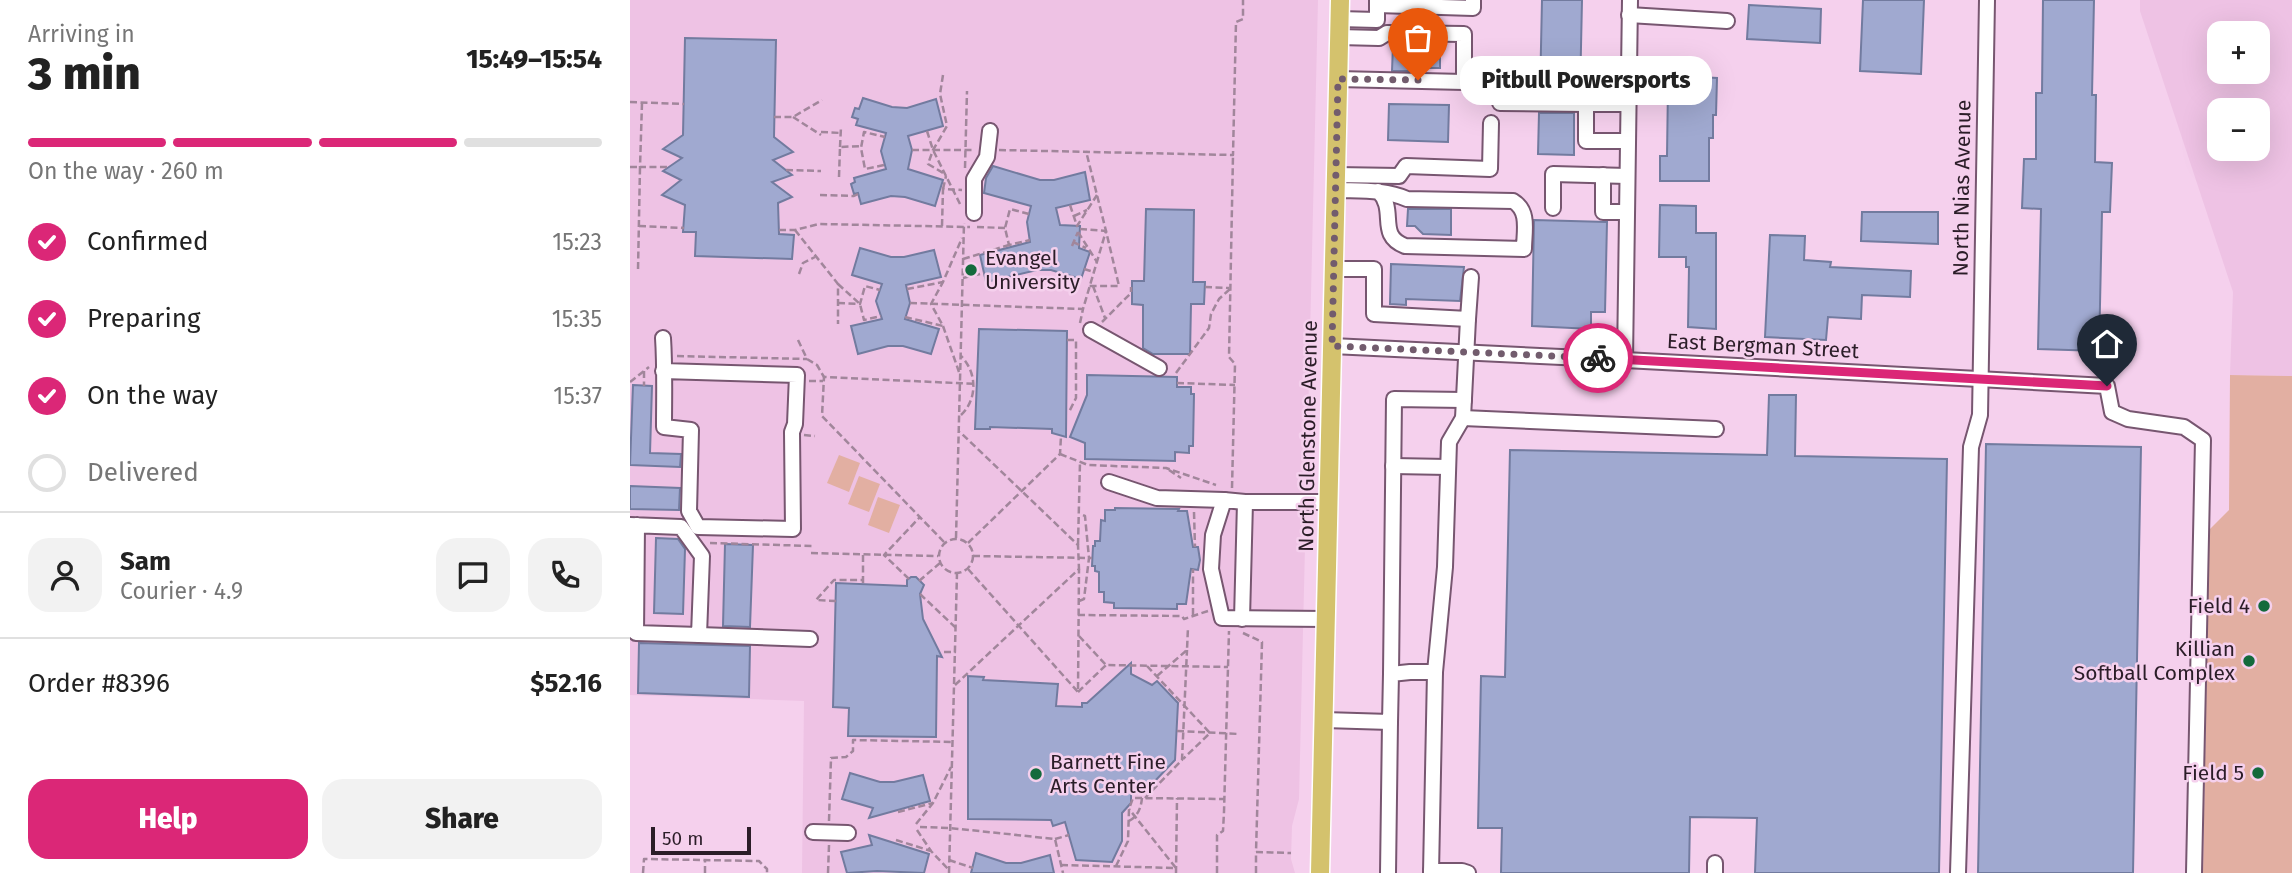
<!DOCTYPE html>
<html lang="en">
<head>
<meta charset="utf-8">
<style>
	:root { --surface:#fff; --page:#f2f2f2; --text:#222; --muted:#767676; --line:#e0e0e0; --accent:#db2777 }
	body { margin:0; font-family:"Fira Sans",sans-serif; background:var(--page); color:var(--text); height:100vh; display:flex; flex-direction:column; font-size:26px; white-space:nowrap }
	* { box-sizing:border-box; margin:0 }
	p { font-size:23px; color:var(--muted) }
	.icon { flex:none; width:38px; height:38px; fill:none; stroke:currentColor; stroke-width:2; stroke-linecap:round; stroke-linejoin:round }
	.map { position:relative; flex:1; overflow:hidden }
	.side { display:flex; flex-direction:column; background:var(--surface); width:630px }
	.side>* { flex:none }
	.controls { position:absolute; left:1577px; top:21px; display:grid; gap:14px }
	.controls a { display:grid; place-items:center; width:63px; height:63px; border-radius:14px; background:var(--surface); box-shadow:0 7px 28px #0002; font-size:35px }
	.scale { position:absolute; left:21px; bottom:18px; width:100px; box-sizing:border-box; padding-left:7px; border:4px solid #2b1d28; border-top:0; font-size:19px; line-height:24px; white-space:nowrap; color:#2b1d28; -webkit-text-stroke:5px #f5d0ed; paint-order:stroke }
	.pin { position:absolute; display:grid; place-items:center; width:60px; height:60px; color:#fff; margin:-72px -30px; border-radius:50% 50% 50% 0; rotate:-45deg; box-shadow:0 0 7px #0007 }
	.pin .icon { rotate:45deg }
	.courier { position:absolute; display:grid; place-items:center; width:70px; height:70px; margin:-35px; border:5px solid #db2777; border-radius:50%; background:#fff; color:#222; box-shadow:0 2px 9px #0007 }
	.bubble { position:absolute; height:49px; border-radius:21px; background:var(--surface); box-shadow:0 7px 28px #0002; font-size:23px; font-weight:800; line-height:49px; text-align:center }
	.headline em { font-style:normal; font-weight:800 }
	.headline div { display:flex; flex-direction:column-reverse }
	.headline { display:flex; align-items:center; justify-content:space-between; height:119px; padding:0 28px }
	h1 { font-size:46px; font-weight:800; line-height:52px }
	.bar { display:grid; grid-template-columns:repeat(4,1fr); gap:10px 7px; align-content:center; height:84px; padding:0 28px }
	.bar i { height:9px; border-radius:5px; background:var(--line) }
	.bar .current { background:var(--accent) }
	.bar p { grid-column:span 4 }
	.line { display:flex; align-items:center; gap:18px; padding:0 28px; border-top:2px solid var(--line) }
	.line div { flex:1 }
	.round { display:grid; place-items:center; flex:none; width:74px; height:74px; border-radius:21px; background:var(--page) }
	ol { padding:0 28px; list-style:none }
	li { display:flex; align-items:center; gap:21px; height:77px }
	li p { margin-inline-start:auto }
	li .icon { padding:7px; border-radius:50%; background:var(--accent); color:#fff; stroke-width:4 }
	li:last-child { color:var(--muted) }
	li i { width:38px; height:38px; border:4px solid var(--line); border-radius:50% }
	.primary-button { display:flex; gap:14px; margin-top:auto; padding:14px 28px }
	.primary-button a { flex:1; height:80px; border-radius:21px; background:var(--accent); color:#fff; font-size:28px; font-weight:800; line-height:80px; text-align:center }
	.primary-button a+a { background:var(--page); color:var(--text) }
	main { display:flex; flex:1; min-height:0 }
	.map>svg:first-child { display:block }
</style>
</head>
<body>
<main>
<section class="side">
<div class="headline"><div><h1>3 min</h1><p>Arriving in</p></div><em>15:49–15:54</em></div>
<div class="bar"><i class="current"></i><i class="current"></i><i class="current"></i><i></i><p>On the way · 260 m</p></div>
<ol>
<li><svg class="icon" aria-label="check" viewBox="0 0 24 24"><path d="M5 12l5 5 9-10"/></svg>Confirmed<p>15:23</p></li>
<li><svg class="icon" aria-label="check" viewBox="0 0 24 24"><path d="M5 12l5 5 9-10"/></svg>Preparing<p>15:35</p></li>
<li><svg class="icon" aria-label="check" viewBox="0 0 24 24"><path d="M5 12l5 5 9-10"/></svg>On the way<p>15:37</p></li>
<li><i></i>Delivered</li>
</ol>
<div class="line" style="height:126px"><a class="round"><svg class="icon" aria-label="person" viewBox="0 0 24 24"><circle cx="12" cy="8" r="4"/><path d="M4 21q1-7 8-7t8 7"/></svg></a><div><b>Sam</b><p>Courier · 4.9</p></div><a class="round"><svg class="icon" aria-label="chat" viewBox="0 0 24 24"><path d="M4 5h16v11H9l-5 4z"/></svg></a><a class="round"><svg class="icon" aria-label="phone" viewBox="0 0 24 24"><path d="M5 4h4l2 5-3 2q2 4 5 5l2-3 5 2v4C11 20 4 13 5 4z"/></svg></a></div>
<div class="line" style="height:91px"><div>Order #8396</div><b>$52.16</b></div>
<div class="primary-button"><a>Help</a><a>Share</a></div>
</section>
<div class="map">
<svg width="1662" height="873" viewBox="0 0 1662 873">
	<rect width="100%" height="100%" fill="#f5d0ed"/>
	<!-- built -->
	<g fill="#eec2e4" fill-rule="evenodd">
		<polygon points="0,0 688,0 669,799 662,826 661,859 665,873 172,873 174,701 0,695"/>
		<path d="M1510 0H1662V376L1600 375 1603 292 1510 11ZM1589 33H1628V72H1589ZM1589 110H1628V149H1589Z"/>
	</g>
	<!-- green -->
	<g fill="#e2afa2">
		<polygon points="1600,375 1662,376 1662,873 1573,873 1579,530 1599,510"/>
		<polygon points="209,455 230,463 219,492 197,483"/>
		<polygon points="229,476 250,484 239,512 218,504"/>
		<polygon points="248,497 270,505 259,533 238,525"/>
	</g>
	<!-- building -->
	<g fill="#a0a9d0" stroke="#727b9f" stroke-width="2">
		<polygon points="912,0 952,0 950,94 910,94"/>
		<polygon points="1233,0 1294,0 1291,74 1230,71"/>
		<polygon points="1413,0 1464,0 1462,95 1466,95 1465,162 1482,163 1480,212 1472,212 1469,351 1408,349 1411,209 1392,208 1394,159 1406,159 1406,93 1412,93"/>
		<polygon points="1119,5 1191,9 1190,43 1117,39"/>
		<polygon points="55,38 146,40 144,137 163,152 143,160 162,175 142,182 162,197 148,203 149,234 164,235 162,259 65,256 66,232 53,232 55,205 32,195 51,180 33,171 52,158 33,149 53,135"/>
		<polygon points="763,45 810,45 810,68 787,68 787,71 762,71"/>
		<polygon points="1069,77 1087,78 1086,115 1083,115 1083,138 1079,138 1079,181 1030,181 1030,156 1037,156 1038,85 1069,86"/>
		<polygon points="233,98 262,107 277,108 306,99 313,126 278,136 282,150 278,169 313,180 305,206 275,197 261,196 231,204 228,193 224,194 221,184 225,182 224,178 256,169 251,151 256,133 226,125 228,119 222,117 225,108 229,109"/>
		<polygon points="759,104 819,105 818,142 758,140"/>
		<polygon points="909,113 944,113 944,155 908,154"/>
		<polygon points="363,166 410,180 424,180 455,172 460,200 426,208 430,225 450,226 449,248 460,252 451,279 421,270 407,270 356,282 350,255 400,242 397,222 401,206 354,193 356,178"/>
		<polygon points="1030,205 1066,206 1066,233 1086,233 1086,329 1058,327 1059,267 1056,267 1056,257 1029,257"/>
		<polygon points="516,209 564,210 563,282 575,282 574,304 561,304 560,354 523,354 513,348 513,305 502,304 502,281 514,281"/>
		<polygon points="778,209 821,209 821,235 793,234 785,226 777,226"/>
		<polygon points="1232,212 1308,212 1308,244 1231,241"/>
		<polygon points="904,220 977,222 975,312 961,312 961,329 902,326"/>
		<polygon points="1140,235 1175,236 1174,260 1201,262 1200,267 1281,271 1280,297 1232,295 1231,319 1198,317 1196,340 1135,337"/>
		<polygon points="230,248 261,257 274,257 304,250 311,277 276,285 280,303 275,319 309,329 301,354 273,346 258,346 228,354 221,326 252,319 246,301 252,284 222,275"/>
		<polygon points="761,264 834,267 830,301 776,299 776,305 760,304"/>
		<polygon points="349,329 437,331 436,437 422,433 422,429 360,427 360,429 345,429"/>
		<polygon points="457,375 547,377 547,387 561,387 561,394 564,394 563,446 559,446 559,453 545,452 545,461 455,459 455,443 440,437 457,395"/>
		<polygon points="3,385 22,386 20,453 51,454 50,467 0,465"/>
		<polygon points="1139,395 1166,395 1165,456 1317,459 1309,873 1125,873 1127,818 1060,817 1059,873 871,873 872,828 848,828 851,676 875,677 880,450 1137,455"/>
		<polygon points="1356,444 1511,447 1503,873 1348,873"/>
		<polygon points="0,486 50,488 49,510 0,509"/>
		<polygon points="485,508 549,509 548,511 557,511 563,547 568,547 570,560 568,570 561,569 556,604 547,604 547,609 484,608 484,603 474,602 474,592 469,592 469,572 465,571 465,566 462,566 463,546 465,546 465,541 470,541 471,520 475,521 475,510 485,510"/>
		<polygon points="26,538 48,539 55,549 53,614 24,613"/>
		<polygon points="95,544 123,545 120,627 93,626"/>
		<polygon points="281,577 286,577 294,585 290,594 293,619 312,657 307,656 306,737 218,736 219,708 203,707 206,583 277,586 277,580"/>
		<polygon points="9,643 120,646 119,697 8,693"/>
		<polygon points="501,663 501,674 522,685 527,681 548,703 545,760 523,783 501,789 501,803 492,813 492,841 482,862 446,860 435,822 423,826 421,820 338,819 338,676 354,677 353,680 428,684 426,706 452,707 452,703 457,703"/>
		<polygon points="220,773 250,782 264,782 293,775 300,801 239,818 243,808 212,799"/>
		<polygon points="239,835 299,854 294,873 247,871 217,873 211,852 242,845"/>
		<polygon points="346,853 376,863 391,863 420,855 424,873 341,873"/>
	</g>
	<g fill="none" stroke-linecap="round" stroke-linejoin="round">
		<defs>
			<g id="minor">
				<polyline points="747,0 747,5 843,8 843,0"/>
				<polyline points="999,15 1097,21"/>
				<polyline points="709,19 747,20 747,5"/>
				<polyline points="708,79 834,82 834,34 757,33 749,38 709,37"/>
				<polyline points="870,79 870,103 956,104"/>
				<polyline points="998,141 956,141 956,104 998,104"/>
				<polyline points="706,175 769,176 776,166 860,169 861,123"/>
				<polyline points="973,175 973,212 997,212"/>
				<path d="M706 190C730 191 754 189 777 199L883 201C900 211 894 232 894 249L775 246C746 235 768 210 748 191"/>
				<polyline points="923,208 923,174 997,176"/>
				<polyline points="344,213 344,179 357,157 360,131"/>
				<polyline points="704,269 744,269 744,314 838,319 841,277"/>
				<polyline points="461,330 529,368"/>
				<path d="M33 338C35 368 34 397 34 427L61 430 59 511 68 527 163 529 162 432 165 424 167 375 33 371"/>
				<polyline points="702,346 995,360 1477,386 1482,412 1498,419 1554,427 1573,440 1564,873"/>
				<polyline points="995,360 1000,0"/>
				<polyline points="833,418 1086,429"/>
				<polyline points="763,466 818,467"/>
				<polyline points="479,482 527,498 594,500"/>
				<polyline points="0,525 51,527 72,556 69,635 6,633 7,525"/>
				<polyline points="612,619 615,502"/>
				<polyline points="697,619 592,618 581,569 583,535 594,500 615,502 699,502"/>
				<polyline points="69,635 180,639"/>
				<polyline points="761,674 764,399 834,400"/>
				<polyline points="694,720 760,722 761,674 780,672 805,672"/>
				<polyline points="183,832 218,833"/>
				<polyline points="801,871 832,871 838,873"/>
				<polyline points="758,873 760,722"/>
				<polyline points="801,873 805,672 815,567 819,442 833,418 838,319"/>
				<polyline points="1085,873 1085,863"/>
				<polyline points="1328,873 1341,447 1350,415 1357,0"/>
			</g>
			<polyline id="major" points="690,873 710,0"/>
		</defs>
		<!-- minor casing -->
		<use href="#minor" stroke="#775670" stroke-width="18"/>
		<!-- major casing -->
		<use href="#major" stroke="#fff" stroke-width="21"/>
		<!-- path -->
		<g stroke="#a1869b" stroke-width="2.5" stroke-dasharray="7 3.5" stroke-linecap="butt">
			<polyline points="313,75 310,94 317,126 303,150 298,164 315,174"/>
			<polyline points="0,102 54,104"/>
			<polyline points="12,103 10,167 38,167"/>
			<polyline points="144,117 163,117 192,100"/>
			<polyline points="163,117 191,135"/>
			<polyline points="297,131 303,150 330,204"/>
			<polyline points="191,132 211,133"/>
			<polyline points="210,147 211,127"/>
			<polyline points="282,150 345,150"/>
			<polyline points="369,150 603,155 606,22 613,19 613,0"/>
			<polyline points="254,165 235,169 231,148 234,132 255,137"/>
			<polyline points="0,167 10,167 8,270"/>
			<polyline points="335,168 337,91"/>
			<polyline points="156,170 191,171"/>
			<polyline points="209,177 210,147 232,146"/>
			<polyline points="313,189 316,176"/>
			<polyline points="190,195 224,196 228,194"/>
			<polyline points="440,205 447,226 467,195"/>
			<polyline points="399,214 380,209 375,228 379,245 400,240"/>
			<polyline points="444,216 457,210"/>
			<polyline points="9,226 54,228"/>
			<polyline points="312,226 313,189 332,190"/>
			<polyline points="347,227 375,228"/>
			<polyline points="450,229 476,231 489,286 459,286"/>
			<polyline points="149,230 165,230 189,224 340,227"/>
			<polyline points="165,230 208,284 208,324"/>
			<polyline points="448,232 467,262"/>
			<polyline points="443,242 456,248"/>
			<polyline points="442,246 448,232"/>
			<polyline points="333,259 379,245"/>
			<polyline points="454,269 464,272"/>
			<polyline points="169,274 173,263 185,257"/>
			<polyline points="333,278 354,273"/>
			<polyline points="208,284 230,304 234,320 251,316"/>
			<polyline points="463,286 475,318"/>
			<polyline points="575,287 599,288"/>
			<polyline points="277,289 313,282 332,238"/>
			<polyline points="208,303 230,304 235,286 250,290"/>
			<polyline points="280,303 453,309 476,231 456,151"/>
			<polyline points="275,317 313,326 301,304 313,282"/>
			<polyline points="472,322 501,293 501,287"/>
			<polyline points="450,323 453,309"/>
			<polyline points="313,326 329,372"/>
			<polyline points="168,340 177,359 187,365 194,377"/>
			<polyline points="437,340 446,340 446,398 439,412"/>
			<polyline points="47,356 177,359"/>
			<polyline points="14,371 14,386"/>
			<polyline points="546,373 579,328 581,314 589,299 600,289"/>
			<polyline points="179,381 193,381"/>
			<polyline points="0,382 19,367"/>
			<polyline points="547,383 605,385"/>
			<path d="M331 415C348 399 347 372 331 356"/>
			<polyline points="174,435 185,436"/>
			<polyline points="430,454 458,465 536,468 586,485"/>
			<polyline points="539,470 551,478"/>
			<polyline points="602,488 605,364 599,357 603,155"/>
			<polyline points="564,512 565,547"/>
			<polyline points="326,538 334,223"/>
			<circle cx="326" cy="556" r="17"/>
			<polyline points="314,542 192,416 194,377 347,384"/>
			<polyline points="80,543 182,546"/>
			<polyline points="338,543 430,454 431,436"/>
			<polyline points="448,545 450,462"/>
			<polyline points="181,553 308,556"/>
			<polyline points="343,556 462,558"/>
			<polyline points="338,569 448,692 449,569"/>
			<polyline points="279,579 254,555 290,517"/>
			<polyline points="289,581 310,563"/>
			<polyline points="233,583 233,555"/>
			<polyline points="290,594 326,628"/>
			<polyline points="206,601 186,600 204,580 233,580"/>
			<polyline points="449,601 454,599 459,558 455,516 450,514"/>
			<polyline points="448,615 552,616 554,619 578,611"/>
			<polyline points="563,615 563,569"/>
			<polyline points="613,633 632,642 626,852"/>
			<polyline points="449,636 476,665 598,667"/>
			<polyline points="314,652 326,652"/>
			<polyline points="517,666 580,733 553,759"/>
			<polyline points="527,676 557,650 558,627"/>
			<polyline points="325,685 449,569 448,545 330,432"/>
			<polyline points="448,692 476,665"/>
			<polyline points="547,731 609,734"/>
			<polyline points="515,798 552,760 557,650"/>
			<polyline points="268,812 303,803"/>
			<polyline points="199,821 201,758 216,757 223,751 223,740 323,742"/>
			<path d="M499 821C508 816 511 808 512 798"/>
			<polyline points="286,824 303,803 321,767"/>
			<polyline points="290,827 320,828 425,839 433,873"/>
			<polyline points="287,830 301,851 319,870"/>
			<polyline points="425,839 439,835"/>
			<polyline points="266,840 301,851"/>
			<polyline points="319,860 343,868"/>
			<polyline points="431,865 546,868 499,809"/>
			<polyline points="486,866 498,841 499,809 503,798 595,799"/>
			<polyline points="13,873 14,859 129,861 137,869 137,873"/>
			<polyline points="75,873 75,860"/>
			<polyline points="198,873 199,845"/>
			<polyline points="319,873 327,573"/>
			<polyline points="546,873 547,798"/>
			<polyline points="587,873 587,835 593,831 594,812 599,631"/>
			<polyline points="626,873 626,852 661,853"/>
		</g>
		<!-- minor -->
		<use href="#minor" stroke="#fff" stroke-width="14"/>
		<!-- major -->
		<use href="#major" stroke="#d4c26d" stroke-width="18"/>
	</g>
	<g fill="none" stroke-linecap="round" stroke-linejoin="round">
		<!-- done -->
		<polyline stroke="#725c6d" stroke-width="7" stroke-dasharray="0 12.6" points="788,80 708,79 702,346 968,358"/>
		<!-- route -->
		<polyline stroke="#db2777" stroke-width="9" points="968,358 1477,386"/>
	</g>
	<!-- markers -->
	<g fill="#136a3c" stroke="#f5d0ed" stroke-width="2.5">
		<circle cx="341" cy="270" r="7"/>
		<circle cx="1634" cy="606" r="7"/>
		<circle cx="1619" cy="661" r="7"/>
		<circle cx="1628" cy="773" r="7"/>
		<circle cx="406" cy="774" r="7"/>
	</g>
	<g text-anchor="middle" dominant-baseline="central" stroke-width="5" stroke-linejoin="round" paint-order="stroke">
		<!-- street labels -->
		<g font-size="21" fill="#2b1d28" stroke="#f5d0ed">
			<text transform="translate(1332 188) rotate(-89)">North Nias Avenue</text>
			<text transform="translate(1133 346) rotate(3)">East Bergman Street</text>
			<text transform="translate(678 436) rotate(-89)">North Glenstone Avenue</text>
		</g>
		<!-- poi labels -->
		<g font-size="21" fill="#2b1d28" stroke="#f5d0ed" text-anchor="end">
			<text x="355" y="258" text-anchor="start">Evangel<tspan x="355" dy="24">University</tspan></text>
			<text x="1620" y="606">Field 4</text>
			<text x="1605" y="649">Killian<tspan x="1605" dy="24">Softball Complex</tspan></text>
			<text x="420" y="762" text-anchor="start">Barnett Fine<tspan x="420" dy="24">Arts Center</tspan></text>
			<text x="1614" y="773">Field 5</text>
		</g>
	</g>
</svg>
<div class="controls">
<a>+</a>
<a>−</a>
</div>
<div class="scale">50 m</div>
<div class="pin" style="left:788px;top:80px;background:#ea580c"><svg class="icon" aria-label="bag" viewBox="0 0 24 24"><path d="M5 8h14l-1 12H6zM9 8a3 3 0 0 1 6 0"/></svg></div>
<div class="pin" style="left:1477px;top:386px;background:#1f2937"><svg class="icon" aria-label="home" viewBox="0 0 24 24"><path d="M3 11l9-7 9 7M6 9v11h12V9"/></svg></div>
<div class="courier" style="left:968px;top:358px"><svg class="icon" aria-label="bike" viewBox="0 0 24 24"><circle cx="6" cy="16" r="4"/><circle cx="18" cy="16" r="4"/><path d="M6 16l4-8h5l3 8M10 8l3 8H6M13 5h3"/></svg></div>
<div class="bubble" style="left:830px;top:56px;width:252px">Pitbull Powersports</div>
</div>
</main>
</body>
</html>
